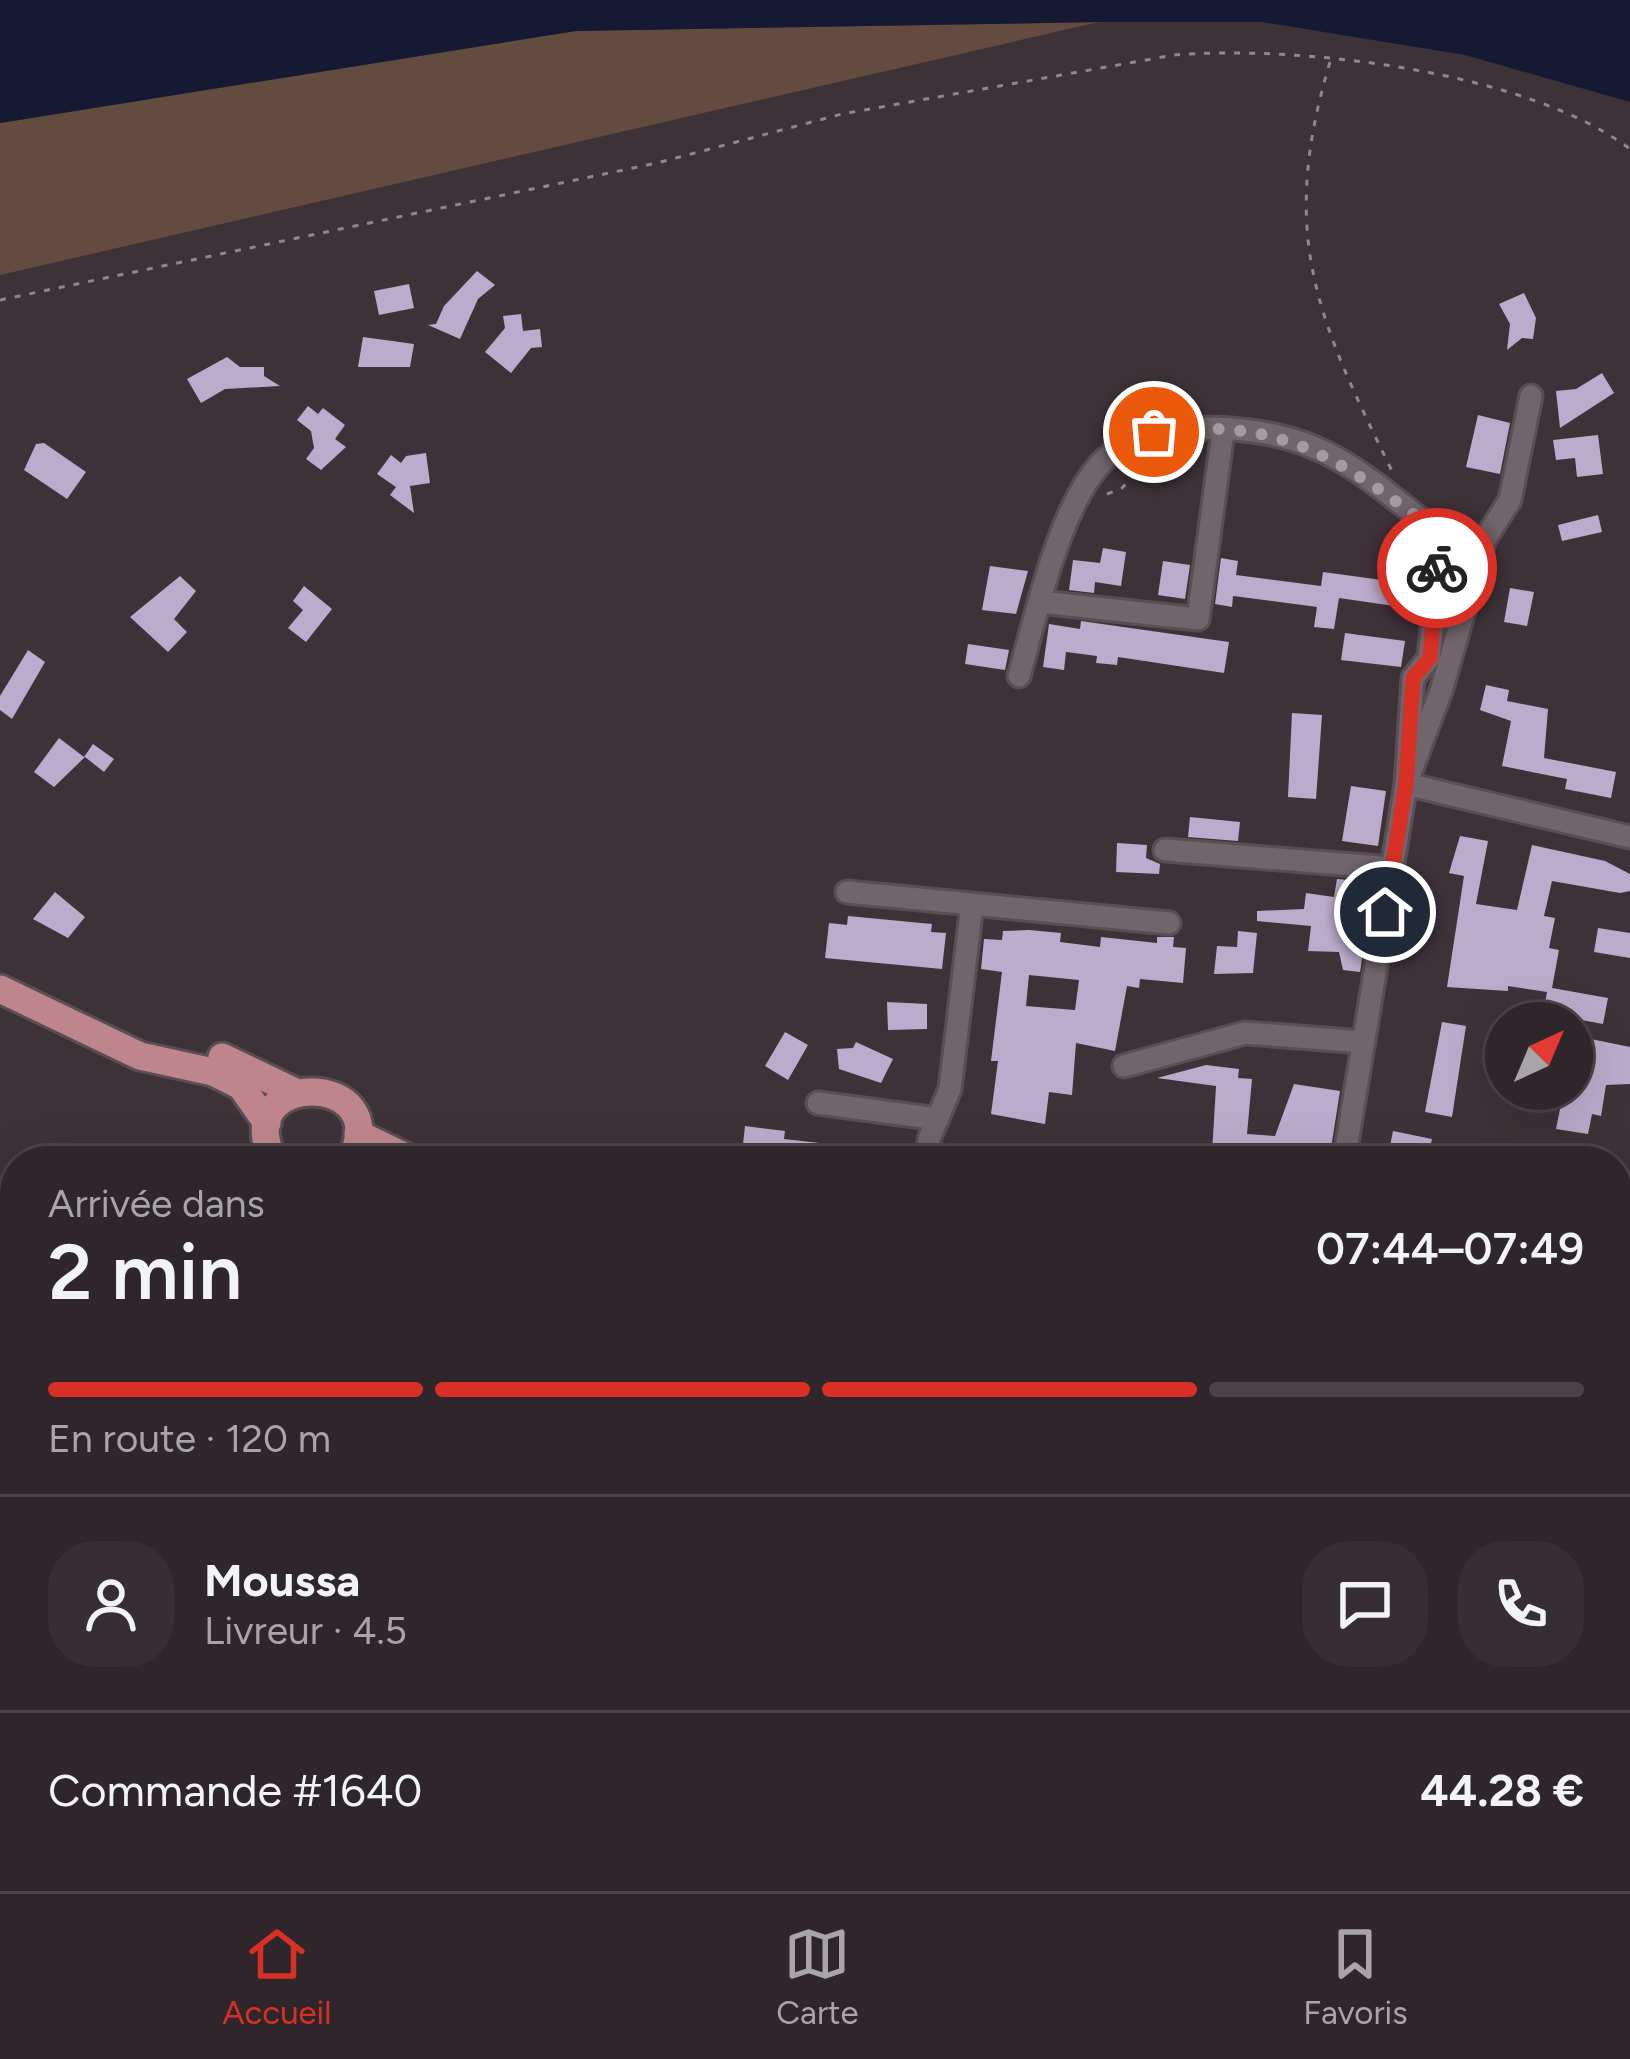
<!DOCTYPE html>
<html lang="fr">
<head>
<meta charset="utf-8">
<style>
	:root { --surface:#2e262a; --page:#362e32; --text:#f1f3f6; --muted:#a7a5a8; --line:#494347; --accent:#d93025 }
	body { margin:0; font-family:Figtree,sans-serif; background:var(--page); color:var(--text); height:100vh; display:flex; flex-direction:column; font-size:45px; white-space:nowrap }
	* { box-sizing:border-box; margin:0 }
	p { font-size:39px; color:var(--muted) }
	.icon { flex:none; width:66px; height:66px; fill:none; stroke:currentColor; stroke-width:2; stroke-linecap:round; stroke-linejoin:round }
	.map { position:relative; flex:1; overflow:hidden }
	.side { position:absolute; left:0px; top:1146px; width:1632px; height:747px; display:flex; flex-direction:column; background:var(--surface); border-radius:48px 48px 0 0; box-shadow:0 12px 48px #0002,0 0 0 3px var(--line) }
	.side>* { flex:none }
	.needle { width:78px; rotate:44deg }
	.controls { position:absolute; left:1485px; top:1002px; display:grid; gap:24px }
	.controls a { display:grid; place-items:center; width:108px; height:108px; border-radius:50%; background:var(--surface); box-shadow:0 12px 48px #0002,0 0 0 3px var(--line); font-size:60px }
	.pin { position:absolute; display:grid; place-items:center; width:102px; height:102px; color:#fff; margin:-51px; border:6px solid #fff; border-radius:50%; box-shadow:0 3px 12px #0007 }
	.courier { position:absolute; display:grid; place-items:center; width:120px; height:120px; margin:-60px; border:9px solid #d93025; border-radius:50%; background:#fff; color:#222; box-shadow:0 3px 15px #0007 }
	.head em { font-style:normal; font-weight:600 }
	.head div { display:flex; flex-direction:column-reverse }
	.head { display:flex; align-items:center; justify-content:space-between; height:204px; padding:0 48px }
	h1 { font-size:78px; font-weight:600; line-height:90px }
	.bar { display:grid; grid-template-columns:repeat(4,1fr); gap:18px 12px; align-content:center; height:144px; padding:0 48px }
	.bar i { height:15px; border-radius:9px; background:var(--line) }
	.bar .current { background:var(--accent) }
	.bar p { grid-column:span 4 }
	.line { display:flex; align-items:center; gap:30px; padding:0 48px; border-top:3px solid var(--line) }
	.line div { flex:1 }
	.round { display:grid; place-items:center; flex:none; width:126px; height:126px; border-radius:48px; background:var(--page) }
	.tabs { display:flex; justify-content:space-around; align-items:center; height:168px; border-top:3px solid var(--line); background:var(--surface); font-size:33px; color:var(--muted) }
	.tabs a { display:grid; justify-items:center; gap:6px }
	.tabs .current { color:var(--accent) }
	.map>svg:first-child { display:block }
</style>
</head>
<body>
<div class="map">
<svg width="1630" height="1891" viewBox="0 0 1630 1891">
	<rect width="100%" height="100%" fill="#3d3238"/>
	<!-- green -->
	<polygon fill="#634c3f" points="1099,22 0,275 0,123 576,31"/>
	<!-- water -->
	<polygon fill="#161933" points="0,0 1630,0 1630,102 1465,55 1262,22 1099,22 576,31 0,123"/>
	<!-- building -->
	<g fill="#bcabcc" fill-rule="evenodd">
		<polygon points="477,271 495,285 478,299 460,339 428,325 436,324 444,306"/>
		<polygon points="409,284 414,308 379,315 374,291"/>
		<polygon points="1524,293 1536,318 1533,339 1522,338 1507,350 1510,324 1499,304"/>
		<polygon points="521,314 523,331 540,329 542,347 531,348 511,373 485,352 505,328 503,316"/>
		<polygon points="363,337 414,344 410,367 358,367"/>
		<polygon points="227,357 240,367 264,367 264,376 280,386 225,389 201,403 187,379"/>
		<polygon points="1602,373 1614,393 1560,428 1556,391 1576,389"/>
		<polygon points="308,406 318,414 323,408 345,425 335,439 346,447 321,470 306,459 314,448 311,431 297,420"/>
		<polygon points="1478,415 1510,423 1500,474 1466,467"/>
		<polygon points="1598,435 1603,474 1577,477 1575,458 1556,460 1553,440"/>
		<polygon points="44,443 86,472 67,499 24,470 36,444"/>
		<polygon points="426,453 430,483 410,486 414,513 390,495 396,487 377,474 391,455 401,463 406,456"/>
		<polygon points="1598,515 1602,532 1562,541 1558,525"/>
		<polygon points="1103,548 1126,552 1121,586 1095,582 1094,593 1069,590 1073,560 1100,563"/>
		<polygon points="1221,558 1238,561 1236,575 1321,586 1323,572 1411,584 1408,608 1339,598 1334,629 1314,627 1317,607 1233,596 1232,607 1215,604"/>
		<polygon points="1163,561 1190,565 1185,599 1158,595"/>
		<polygon points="990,566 1028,571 1016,614 982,610"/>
		<polygon points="180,576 196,591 174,619 187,632 168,652 130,617"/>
		<polygon points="304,586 332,609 306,642 288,628 303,610 293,601"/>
		<polygon points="1510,588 1534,592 1527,626 1504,622"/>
		<polygon points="1081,621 1229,642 1224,673 1118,657 1117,665 1096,663 1097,656 1066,652 1064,670 1043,667 1049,624 1080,629"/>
		<polygon points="1345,633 1405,641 1401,667 1341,660"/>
		<polygon points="968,644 1009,650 1005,670 965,664"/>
		<polygon points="28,650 45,662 12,719 0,710 0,696"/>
		<polygon points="1486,685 1509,690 1507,701 1548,709 1544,758 1616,772 1611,798 1565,789 1567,779 1502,766 1511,721 1480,710"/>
		<polygon points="1292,713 1322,715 1316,799 1288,797"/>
		<polygon points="59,738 84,757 93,744 114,759 104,772 85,757 54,787 34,772"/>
		<polygon points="1351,786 1386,791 1378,846 1342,841"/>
		<polygon points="1190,817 1240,822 1238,841 1188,837"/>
		<polygon points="1460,836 1488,841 1476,904 1517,910 1532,845 1605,861 1630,874 1630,891 1620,893 1552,881 1544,916 1555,918 1549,948 1559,950 1552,988 1608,998 1603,1024 1543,1013 1547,992 1508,986 1508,991 1447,987 1464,876 1449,873"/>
		<polygon points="1117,843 1147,845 1146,858 1160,864 1159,874 1116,872"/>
		<polygon points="1337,879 1374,882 1360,972 1343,970 1339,952 1308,951 1311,926 1257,921 1257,911 1304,909 1306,893 1334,897"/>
		<polygon points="55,892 85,917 68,938 33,919"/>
		<polygon points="848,916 932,924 931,932 946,933 942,969 825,958 829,923 847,925"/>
		<polygon points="1598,928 1630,933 1630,958 1594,952"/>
		<path d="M1029 930 1061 933 1060 942 1100 947 1101 937 1157 943V937H1174L1173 947 1186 948 1183 983 1140 979 1139 988 1127 986 1115 1051 1076 1043 1072 1095 1049 1092 1045 1124 991 1114 998 1061H991L1002 972 981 969 984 939 1002 940 1003 931ZM1029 975 1079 980 1075 1010 1026 1006Z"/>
		<polygon points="1238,931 1257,933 1253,973 1214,974 1217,946 1237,947"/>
		<polygon points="887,1002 927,1004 927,1029 888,1030"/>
		<polygon points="1442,1022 1466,1026 1452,1117 1425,1112"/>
		<polygon points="785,1032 808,1045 788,1080 765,1066"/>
		<polygon points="1586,1038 1630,1047 1630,1084 1606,1085 1601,1116 1592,1114 1588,1134 1556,1129 1561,1104 1567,1105 1572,1089 1572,1054 1582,1056"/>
		<polygon points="856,1042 893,1059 881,1083 839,1069 837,1049 853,1048"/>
		<polygon points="1206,1065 1239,1069 1238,1078 1252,1079 1247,1134 1275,1136 1294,1084 1340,1091 1329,1161 1241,1161 1212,1154 1216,1086 1157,1078"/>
		<polygon points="745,1126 785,1131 784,1139 891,1151 891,1161 797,1161 742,1153"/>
		<polygon points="1393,1131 1432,1139 1427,1161 1394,1161 1388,1156"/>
	</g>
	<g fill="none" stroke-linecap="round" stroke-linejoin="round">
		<defs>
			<g id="minor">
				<polyline points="1040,602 1198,619 1223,431"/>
				<path d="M1019 676C1036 616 1059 507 1102 462 1148 416 1257 423 1313 447 1358 465 1396 501 1435 530L1437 581 1429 658 1413 678 1406 784 1630 837"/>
				<polyline points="1165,850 1392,868"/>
				<polyline points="847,892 1169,923"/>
				<polyline points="1124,1066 1245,1033 1364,1042"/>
				<polyline points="818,1103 938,1119"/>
				<polyline points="927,1161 929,1139 950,1089 972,905"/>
				<polyline points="1344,1161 1406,784 1441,691 1485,539 1510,500 1531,396"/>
				<polyline points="1617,1815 1630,1819"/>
				<polyline points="215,1878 223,1891"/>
				<polyline points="637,1878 654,1891"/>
				<polyline points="1286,1878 1325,1891"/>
				<polyline points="507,1891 519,1878"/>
				<polyline points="1590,1891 1630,1877"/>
			</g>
			<g id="major">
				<polyline points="0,989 140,1056 213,1072 241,1086 267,1123"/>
				<polyline points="222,1057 295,1092"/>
				<polyline points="358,1134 414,1161"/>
				<path d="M274 1161C225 1069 399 1069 350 1161"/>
				<polyline points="0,1221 15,1218"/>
				<polyline points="1617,1363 1630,1366"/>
			</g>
		</defs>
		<!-- minor casing -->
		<use href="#minor" stroke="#584e54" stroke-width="27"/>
		<!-- major casing -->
		<use href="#major" stroke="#584e54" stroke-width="33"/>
		<!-- path -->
		<g stroke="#90868b" stroke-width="3" stroke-dasharray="6 9" stroke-linecap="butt">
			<path d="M1330 62C1278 235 1317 318 1392 471"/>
			<path d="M0 300 657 163 842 114 1174 55C1299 45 1527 71 1630 149"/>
			<polyline points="1107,494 1122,488 1149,459"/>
			<polyline points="233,1161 243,1151"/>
		</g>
		<!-- minor -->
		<use href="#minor" stroke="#71656c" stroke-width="21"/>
		<!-- major -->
		<use href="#major" stroke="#be868c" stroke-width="27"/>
	</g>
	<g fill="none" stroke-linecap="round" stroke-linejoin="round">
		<!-- done -->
		<path stroke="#a49ba0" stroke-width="12" stroke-dasharray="0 21.6" d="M1154 432C1282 416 1339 459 1435 530L1437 568"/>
		<!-- route -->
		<polyline stroke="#d93025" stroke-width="15" points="1385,912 1406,784 1413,678 1430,658 1437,568"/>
	</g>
</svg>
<div class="controls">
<a><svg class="needle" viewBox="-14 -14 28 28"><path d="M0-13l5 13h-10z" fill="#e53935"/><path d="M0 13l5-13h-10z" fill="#a7a5a8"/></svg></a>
</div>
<div class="pin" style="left:1154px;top:432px;background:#ea580c"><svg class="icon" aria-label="bag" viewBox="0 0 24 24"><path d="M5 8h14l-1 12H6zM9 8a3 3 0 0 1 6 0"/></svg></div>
<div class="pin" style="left:1385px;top:912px;background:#1f2937"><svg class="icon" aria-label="home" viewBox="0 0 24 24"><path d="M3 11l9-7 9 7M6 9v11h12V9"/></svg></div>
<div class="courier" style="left:1437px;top:568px"><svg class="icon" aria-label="bike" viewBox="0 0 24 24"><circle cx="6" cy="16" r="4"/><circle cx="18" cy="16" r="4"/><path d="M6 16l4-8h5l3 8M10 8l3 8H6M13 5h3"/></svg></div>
<section class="side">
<div class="head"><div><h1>2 min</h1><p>Arrivée dans</p></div><em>07:44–07:49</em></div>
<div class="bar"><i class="current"></i><i class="current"></i><i class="current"></i><i></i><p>En route · 120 m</p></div>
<div class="line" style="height:216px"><a class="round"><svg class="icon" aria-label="person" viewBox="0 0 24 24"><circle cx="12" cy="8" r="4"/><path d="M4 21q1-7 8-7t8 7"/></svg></a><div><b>Moussa</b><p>Livreur · 4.5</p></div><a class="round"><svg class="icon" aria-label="chat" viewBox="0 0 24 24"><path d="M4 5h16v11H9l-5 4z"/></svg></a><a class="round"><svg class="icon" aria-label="phone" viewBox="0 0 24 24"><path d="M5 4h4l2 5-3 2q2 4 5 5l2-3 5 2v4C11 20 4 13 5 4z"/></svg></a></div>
<div class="line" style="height:156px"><div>Commande #1640</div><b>44.28 €</b></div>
</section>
</div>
<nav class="tabs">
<a class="current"><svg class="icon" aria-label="home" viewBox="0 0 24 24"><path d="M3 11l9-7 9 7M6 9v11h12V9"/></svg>Accueil</a>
<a><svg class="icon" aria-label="map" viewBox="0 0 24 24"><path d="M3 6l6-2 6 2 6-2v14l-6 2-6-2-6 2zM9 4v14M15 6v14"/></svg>Carte</a>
<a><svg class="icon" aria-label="saved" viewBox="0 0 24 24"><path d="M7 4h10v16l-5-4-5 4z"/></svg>Favoris</a>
</nav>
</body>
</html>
